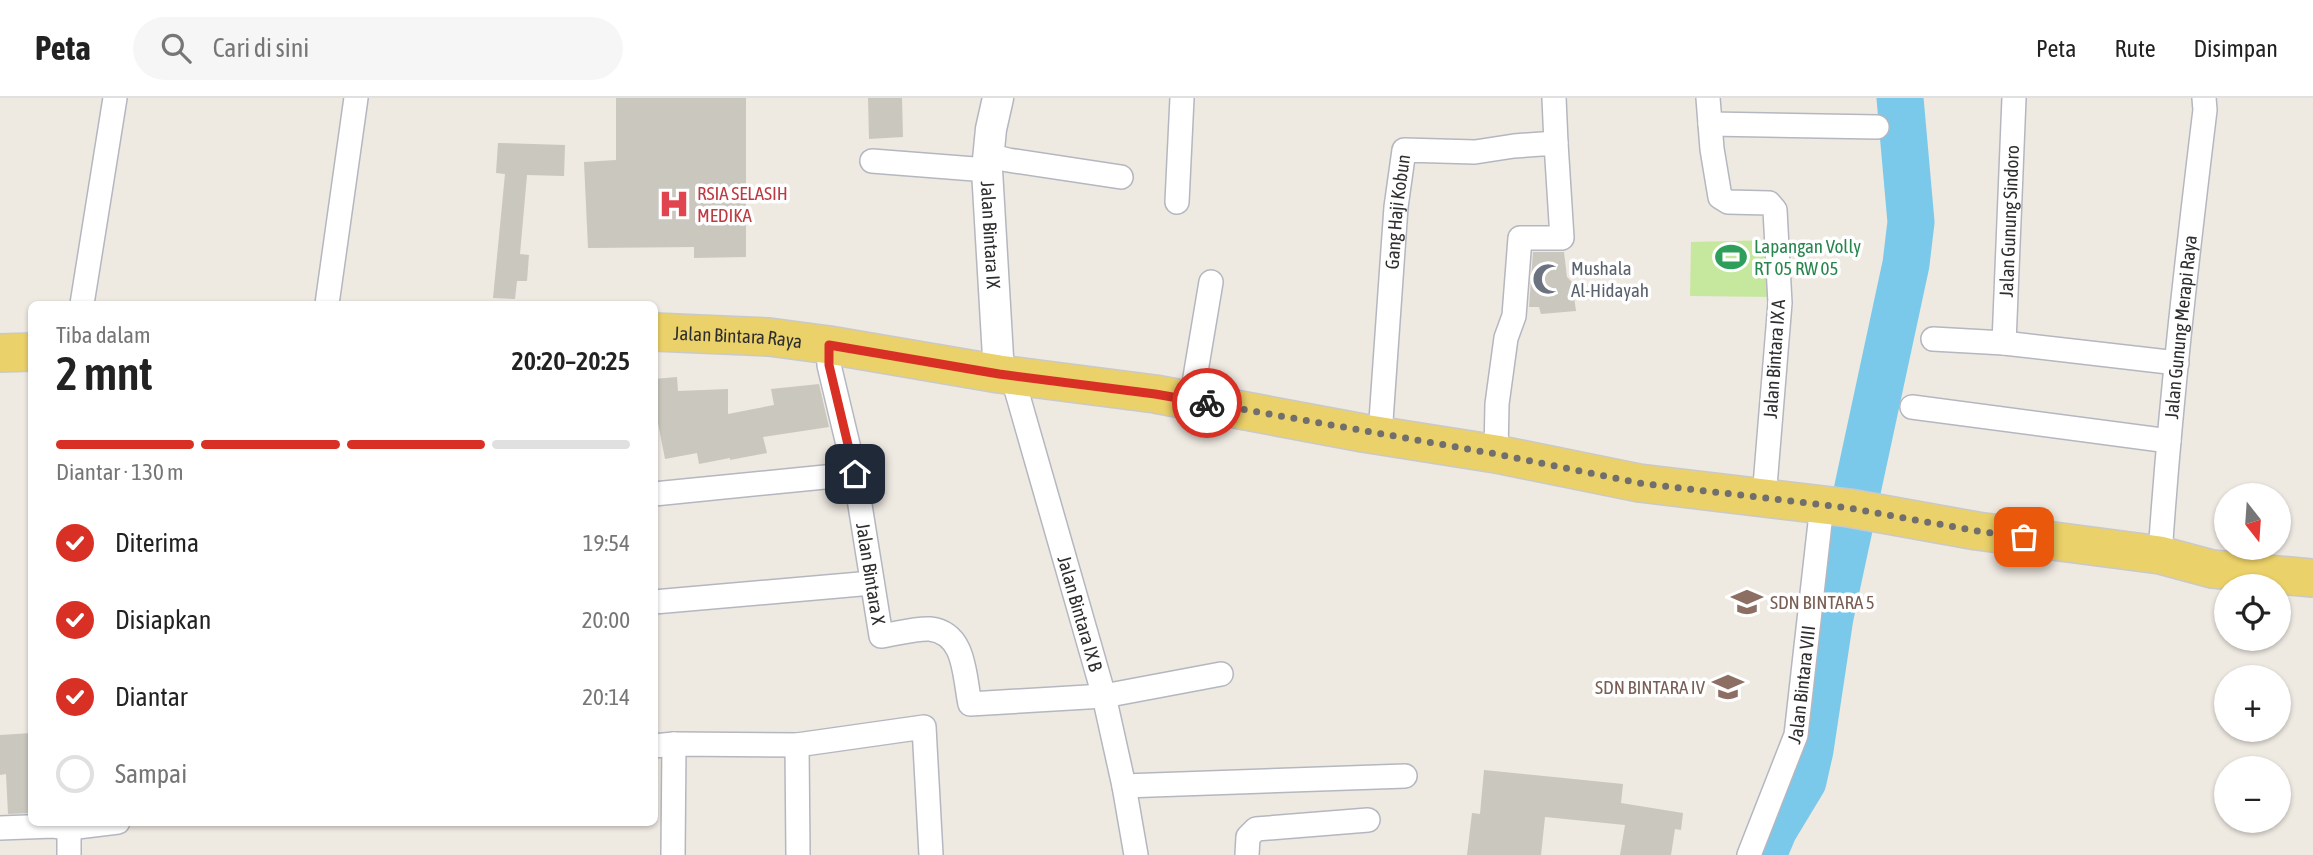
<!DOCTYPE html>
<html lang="id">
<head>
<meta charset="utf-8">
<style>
	:root { --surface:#fff; --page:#f6f6f6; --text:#222; --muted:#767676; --line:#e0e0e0; --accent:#d93025 }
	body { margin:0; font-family:"Asap Condensed",sans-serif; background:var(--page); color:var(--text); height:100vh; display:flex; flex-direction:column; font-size:26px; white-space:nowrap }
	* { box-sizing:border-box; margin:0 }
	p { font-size:23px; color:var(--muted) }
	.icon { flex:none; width:38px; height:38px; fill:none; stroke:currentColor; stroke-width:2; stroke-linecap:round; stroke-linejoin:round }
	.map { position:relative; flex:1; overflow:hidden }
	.details { position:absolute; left:28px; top:203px; width:630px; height:525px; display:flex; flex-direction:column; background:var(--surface); border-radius:10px; box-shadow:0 2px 5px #0004 }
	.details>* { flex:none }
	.needle { width:46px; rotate:163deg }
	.tools { position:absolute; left:2214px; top:385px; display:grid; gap:14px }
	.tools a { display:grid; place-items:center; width:77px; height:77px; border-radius:50%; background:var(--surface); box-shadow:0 2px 5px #0004; font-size:35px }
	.pin { position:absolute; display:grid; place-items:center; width:60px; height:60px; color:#fff; margin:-30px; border-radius:14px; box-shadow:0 4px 10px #0006 }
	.courier { position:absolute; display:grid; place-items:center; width:70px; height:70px; margin:-35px; border:5px solid #d93025; border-radius:50%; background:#fff; color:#222; box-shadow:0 2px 9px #0007 }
	.headline em { font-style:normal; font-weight:600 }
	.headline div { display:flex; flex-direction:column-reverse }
	.headline { display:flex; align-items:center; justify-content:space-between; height:119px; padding:0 28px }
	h1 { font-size:46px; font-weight:600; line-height:52px }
	.bar { display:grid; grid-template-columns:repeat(4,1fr); gap:10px 7px; align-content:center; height:84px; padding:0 28px }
	.bar i { height:9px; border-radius:5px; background:var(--line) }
	.bar .active { background:var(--accent) }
	.bar p { grid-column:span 4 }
	ol { padding:0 28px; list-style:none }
	li { display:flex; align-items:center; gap:21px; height:77px }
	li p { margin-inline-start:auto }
	li .icon { padding:7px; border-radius:50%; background:var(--accent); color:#fff; stroke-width:4 }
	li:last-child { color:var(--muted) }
	li i { width:38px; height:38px; border:4px solid var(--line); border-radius:50% }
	header { display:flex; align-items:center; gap:42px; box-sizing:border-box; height:98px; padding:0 35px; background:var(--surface); border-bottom:2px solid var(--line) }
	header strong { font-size:33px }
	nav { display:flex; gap:38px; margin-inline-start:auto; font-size:24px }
	.search { width:490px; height:63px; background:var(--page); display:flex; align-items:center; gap:18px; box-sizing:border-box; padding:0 24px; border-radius:38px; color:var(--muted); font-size:26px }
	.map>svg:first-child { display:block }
</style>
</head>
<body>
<header>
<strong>Peta</strong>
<div class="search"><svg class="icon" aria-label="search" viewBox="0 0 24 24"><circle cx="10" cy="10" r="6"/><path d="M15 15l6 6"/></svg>Cari di sini</div>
<nav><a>Peta</a><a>Rute</a><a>Disimpan</a></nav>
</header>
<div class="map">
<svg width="2313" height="757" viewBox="0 0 2313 757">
	<rect width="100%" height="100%" fill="#eee9e1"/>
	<!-- pitch -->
	<polygon fill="#c6e89e" points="1772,142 1771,199 1690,198 1691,144"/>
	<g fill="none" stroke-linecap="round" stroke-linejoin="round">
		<!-- river -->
		<polyline stroke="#7ac9ea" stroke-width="47" points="1763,757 1774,731 1803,683 1810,652 1830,519 1906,166 1911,124 1900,0"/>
	</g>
	<!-- building -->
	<g fill="#cac7bf">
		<polygon points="616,0 746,0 746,159 694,160 694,149 588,150 584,64 616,62"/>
		<polygon points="868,0 902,0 903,39 869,41"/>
		<polygon points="498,45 565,47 564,78 527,77 520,156 529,157 527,183 517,183 515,201 493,200 505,76 496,75"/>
		<polygon points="1533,154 1564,154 1567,179 1572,184 1576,213 1541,216 1539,209 1529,209"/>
		<polygon points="677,279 678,293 728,291 728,316 774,307 771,291 819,286 829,329 763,339 767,355 730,362 730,360 699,366 697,355 665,361 658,325 654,281"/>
		<polygon points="32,635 32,715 8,716 6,676 0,677 0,637"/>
		<polygon points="1484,672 1623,686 1621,705 1683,715 1681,732 1675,731 1671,757 1620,757 1625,727 1545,719 1541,757 1467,757 1472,715 1480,716"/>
	</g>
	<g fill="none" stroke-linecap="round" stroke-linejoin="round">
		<defs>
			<g id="minor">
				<polyline points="1554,0 1556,45"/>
				<polyline points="1708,0 1712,51 1720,99 1728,104 1769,105 1775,112 1780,205 1764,400"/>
				<polyline points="1710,26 1877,29"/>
				<polyline points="988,57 1008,62 1121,79"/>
				<polyline points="872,63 987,72"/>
				<polyline points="1177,104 1182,0"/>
				<polyline points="82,206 115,0"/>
				<polyline points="327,206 356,0"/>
				<polyline points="1933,241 2004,245 2177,265"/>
				<path id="s1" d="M2004 245 2014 0"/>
				<path id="s2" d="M829 247V267L855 376 881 538C896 536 915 530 930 531 966 535 964 578 970 606L1104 598 1221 576"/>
				<path id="s3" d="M1012 277 1104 598 1124 688 1136 757"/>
				<polyline points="1191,303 1211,184"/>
				<polyline points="1912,309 2169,343"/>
				<path id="s4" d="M1380 337 1396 109 1404 52 1475 54 1514 48 1556 45 1562 140H1520L1514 218 1506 240 1497 306 1496 356"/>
				<polyline points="654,396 855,376"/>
				<path id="s5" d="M2160 457C2170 308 2187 160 2205 12L2204 0"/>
				<polyline points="654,504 872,485"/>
				<polyline points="797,647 798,757"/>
				<polyline points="654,648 674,646 797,647 924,629 931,757"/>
				<polyline points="1124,688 1405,678"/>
				<polyline points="0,730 53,728 69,730 118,724"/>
				<polyline points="69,757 69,724"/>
				<polyline points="673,757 674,646"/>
				<polyline points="1247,757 1248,739 1256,731 1368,722"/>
				<path id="s6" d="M1749 757 1796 637 1822 407"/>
			</g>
			<g id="tertiary">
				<path id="s7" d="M998 0 991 31 987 72 999 276"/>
			</g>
			<g id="primary">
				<path id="s8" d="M654 234 769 239 829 247 999 276 1155 296 1363 335 1496 356 1639 385 1849 410 1977 433 2160 457 2212 471 2313 480"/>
				<polyline points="0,255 32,254"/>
			</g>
		</defs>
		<!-- minor casing -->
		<use href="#minor" stroke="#b5b7c0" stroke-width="26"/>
		<!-- tertiary casing -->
		<use href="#tertiary" stroke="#b5b7c0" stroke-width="33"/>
		<!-- primary casing -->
		<use href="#primary" stroke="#c9c9c9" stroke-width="40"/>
		<!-- minor -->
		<use href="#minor" stroke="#fff" stroke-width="23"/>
		<!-- tertiary -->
		<use href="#tertiary" stroke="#fff" stroke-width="30"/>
		<!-- primary -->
		<use href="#primary" stroke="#ebd169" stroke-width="37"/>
	</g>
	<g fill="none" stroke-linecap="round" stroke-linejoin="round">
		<!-- done -->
		<polyline stroke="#716f6d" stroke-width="7" stroke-dasharray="0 12.6" points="1207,305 1496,356 1639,385 1849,410 1977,433 2024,439"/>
		<!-- route -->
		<polyline stroke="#d93025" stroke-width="9" points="855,376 829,267 829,247 999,276 1155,296 1207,305"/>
	</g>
	<!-- icons -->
	<defs>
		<symbol id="hospital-bare" viewBox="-9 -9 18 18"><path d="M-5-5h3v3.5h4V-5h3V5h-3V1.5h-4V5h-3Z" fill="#e0444e" stroke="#fff" stroke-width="2.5" paint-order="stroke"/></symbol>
		<symbol id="stadium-bare" viewBox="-9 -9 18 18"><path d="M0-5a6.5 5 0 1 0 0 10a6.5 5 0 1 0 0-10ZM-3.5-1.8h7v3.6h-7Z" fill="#2e9e5b" stroke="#fff" stroke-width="2.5" paint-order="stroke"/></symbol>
		<symbol id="mosque-bare" viewBox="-9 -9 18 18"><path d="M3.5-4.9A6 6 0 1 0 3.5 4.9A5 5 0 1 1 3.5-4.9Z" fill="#6b7280" stroke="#fff" stroke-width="2.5" paint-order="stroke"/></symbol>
		<symbol id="school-bare" viewBox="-9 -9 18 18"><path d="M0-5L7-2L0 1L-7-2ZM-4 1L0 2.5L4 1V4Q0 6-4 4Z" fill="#8d6e63" stroke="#fff" stroke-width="2.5" paint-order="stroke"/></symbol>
	</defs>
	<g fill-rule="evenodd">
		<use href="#hospital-bare" x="652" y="84" width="44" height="44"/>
		<use href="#stadium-bare" x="1709" y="137" width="44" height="44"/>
		<use href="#mosque-bare" x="1526" y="159" width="44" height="44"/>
		<use href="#school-bare" x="1725" y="482" width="44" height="44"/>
		<use href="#school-bare" x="1706" y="567" width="44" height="44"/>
	</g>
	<g text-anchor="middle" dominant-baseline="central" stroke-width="7" stroke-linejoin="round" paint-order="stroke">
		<!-- health labels -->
		<g font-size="19" fill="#be3a42" stroke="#fff" text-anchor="start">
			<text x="697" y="95">RSIA SELASIH<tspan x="697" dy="22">MEDIKA</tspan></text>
		</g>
		<!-- street labels -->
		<g font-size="19" fill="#2e2e2e" stroke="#fff">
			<text stroke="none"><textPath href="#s4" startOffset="224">Gang Haji Kobun</textPath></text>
			<text stroke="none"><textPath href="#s1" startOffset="122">Jalan Gunung Sindoro</textPath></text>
			<text stroke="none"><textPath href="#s7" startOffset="138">Jalan Bintara IX</textPath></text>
			<text stroke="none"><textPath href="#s5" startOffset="229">Jalan Gunung Merapi Raya</textPath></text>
			<text stroke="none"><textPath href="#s8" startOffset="84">Jalan Bintara Raya</textPath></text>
			<text transform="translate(1774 261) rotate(-86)">Jalan Bintara IX A</text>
			<text stroke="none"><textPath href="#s2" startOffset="233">Jalan Bintara X</textPath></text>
			<text stroke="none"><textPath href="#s3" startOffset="248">Jalan Bintara IX B</textPath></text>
			<text stroke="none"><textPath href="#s6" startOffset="180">Jalan Bintara VIII</textPath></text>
		</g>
		<!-- leisure labels -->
		<g font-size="19" fill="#27864d" stroke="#fff" text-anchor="start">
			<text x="1754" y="148">Lapangan Volly<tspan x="1754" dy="22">RT 05 RW 05</tspan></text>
		</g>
		<!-- worship labels -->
		<g font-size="19" fill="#5b616d" stroke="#fff" text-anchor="start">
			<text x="1571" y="170">Mushala<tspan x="1571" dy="22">Al-Hidayah</tspan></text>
		</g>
		<!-- education labels -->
		<g font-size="19" fill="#785e54" stroke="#fff" text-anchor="start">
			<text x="1770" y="504">SDN BINTARA 5</text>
			<text x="1705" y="589" text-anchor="end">SDN BINTARA IV</text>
		</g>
	</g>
</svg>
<div class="tools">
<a><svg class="needle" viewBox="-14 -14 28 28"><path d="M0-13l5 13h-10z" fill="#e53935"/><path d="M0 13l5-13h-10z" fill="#767676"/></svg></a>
<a><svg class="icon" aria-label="locate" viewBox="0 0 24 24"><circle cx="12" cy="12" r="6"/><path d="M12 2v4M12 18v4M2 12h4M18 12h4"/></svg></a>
<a>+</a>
<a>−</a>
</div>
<div class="pin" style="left:2024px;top:439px;background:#ea580c"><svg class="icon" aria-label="bag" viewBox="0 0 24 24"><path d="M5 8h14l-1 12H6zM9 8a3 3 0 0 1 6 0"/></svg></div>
<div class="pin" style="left:855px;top:376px;background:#1f2937"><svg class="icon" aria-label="home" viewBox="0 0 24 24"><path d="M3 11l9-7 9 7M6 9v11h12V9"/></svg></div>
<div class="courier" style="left:1207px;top:305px"><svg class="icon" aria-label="bike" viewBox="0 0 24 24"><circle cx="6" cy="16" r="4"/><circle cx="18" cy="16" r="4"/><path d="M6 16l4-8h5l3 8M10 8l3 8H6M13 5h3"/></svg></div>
<section class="details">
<div class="headline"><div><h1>2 mnt</h1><p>Tiba dalam</p></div><em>20:20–20:25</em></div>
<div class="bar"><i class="active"></i><i class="active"></i><i class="active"></i><i></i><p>Diantar · 130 m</p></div>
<ol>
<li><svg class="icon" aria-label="check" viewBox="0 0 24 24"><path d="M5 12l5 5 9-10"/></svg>Diterima<p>19:54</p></li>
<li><svg class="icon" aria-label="check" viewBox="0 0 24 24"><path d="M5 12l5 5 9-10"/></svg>Disiapkan<p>20:00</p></li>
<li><svg class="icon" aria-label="check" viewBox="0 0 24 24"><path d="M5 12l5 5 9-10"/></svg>Diantar<p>20:14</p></li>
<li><i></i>Sampai</li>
</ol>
</section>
</div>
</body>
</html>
